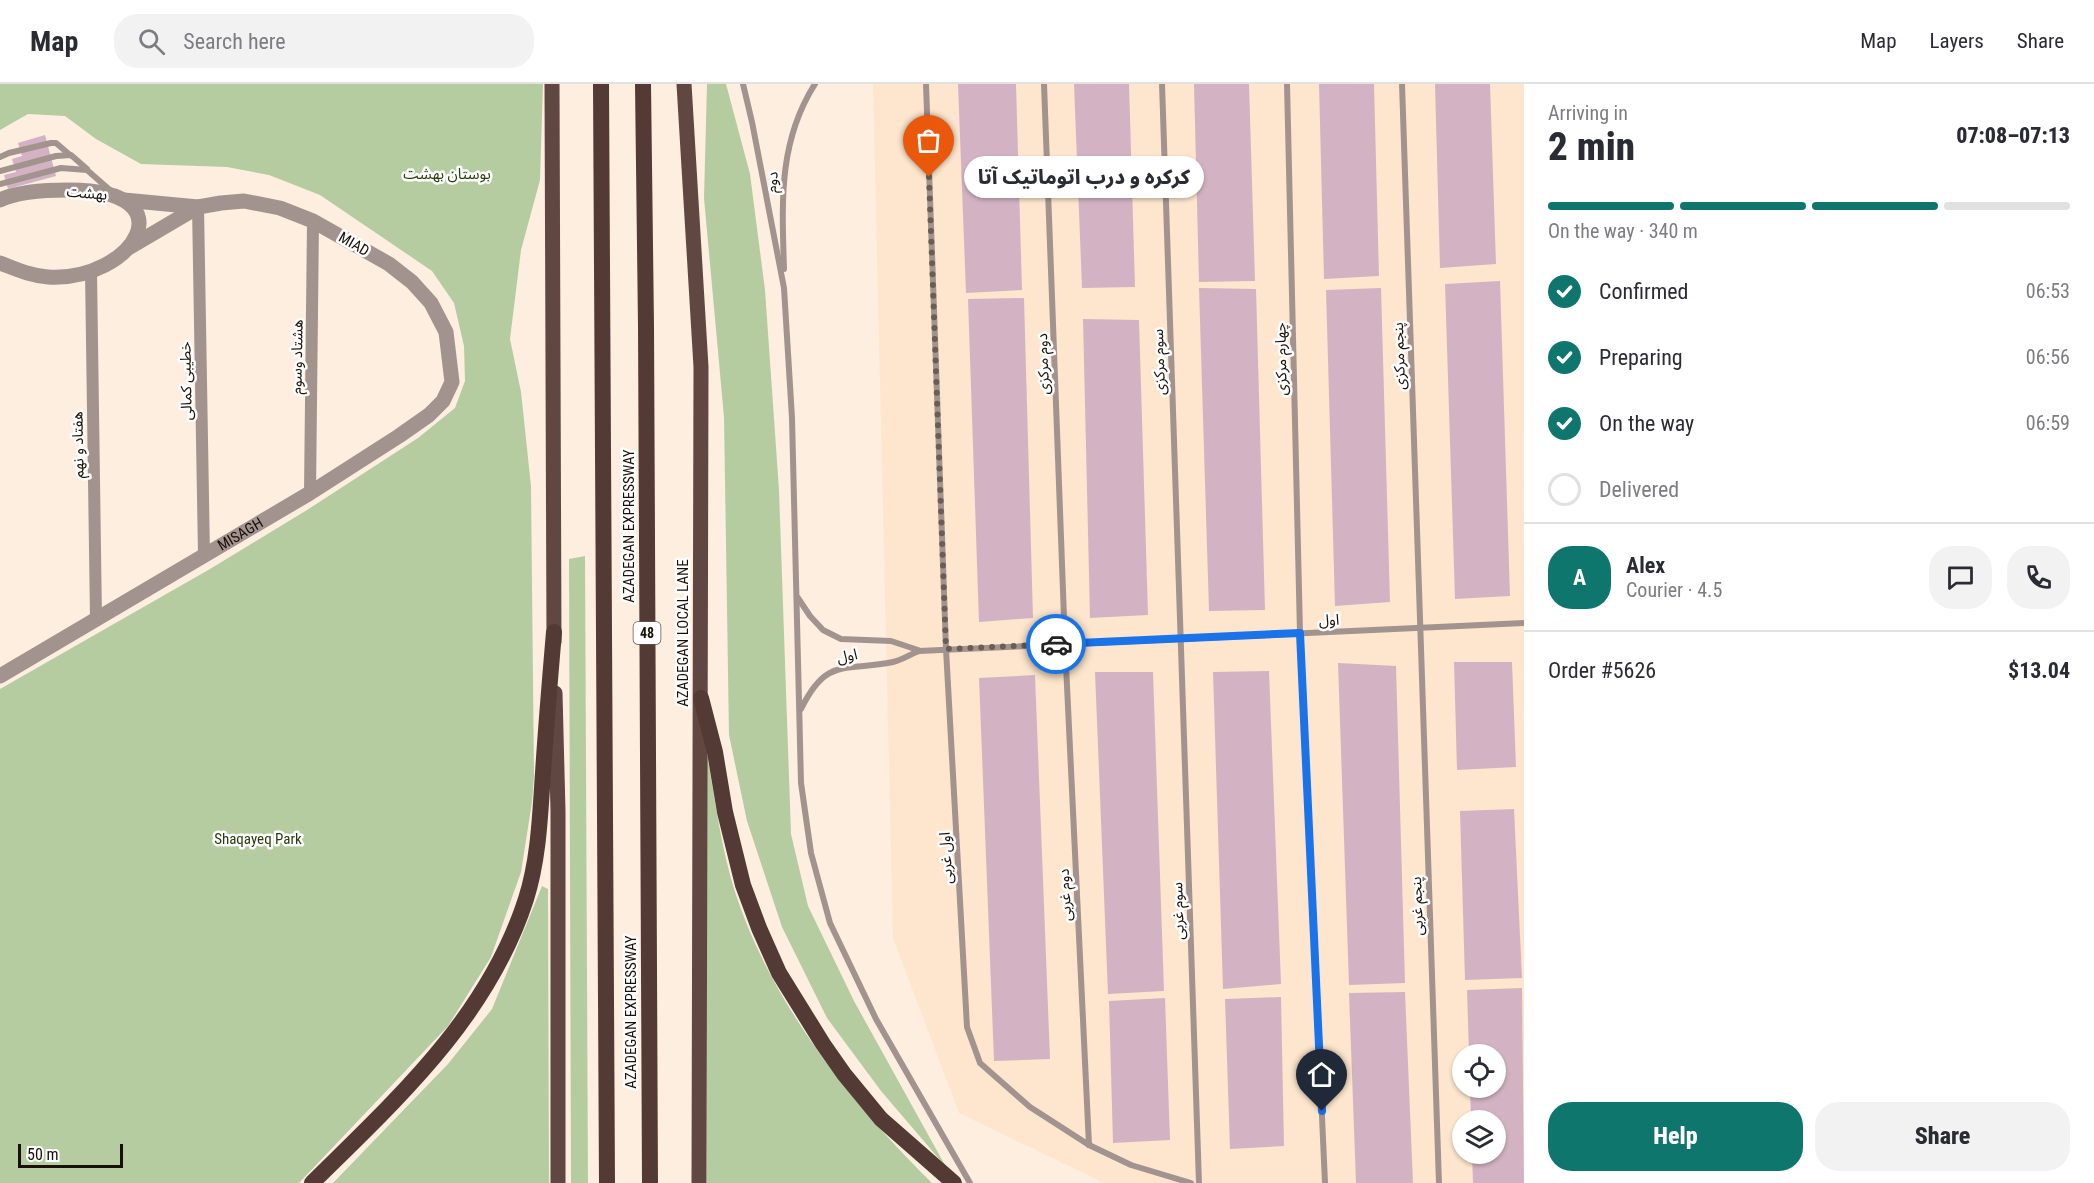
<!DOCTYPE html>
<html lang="en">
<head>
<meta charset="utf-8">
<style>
	:root { --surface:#fff; --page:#f2f2f3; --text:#2b2b33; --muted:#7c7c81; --line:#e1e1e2; --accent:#0f766e }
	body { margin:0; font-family:"Roboto Condensed","Noto Sans Arabic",sans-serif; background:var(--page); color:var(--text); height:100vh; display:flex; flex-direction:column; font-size:22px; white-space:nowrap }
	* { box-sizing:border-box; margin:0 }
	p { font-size:20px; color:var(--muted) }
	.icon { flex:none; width:33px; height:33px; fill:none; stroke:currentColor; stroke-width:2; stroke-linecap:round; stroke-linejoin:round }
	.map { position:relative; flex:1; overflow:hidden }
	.panel { display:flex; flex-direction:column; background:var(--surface); width:570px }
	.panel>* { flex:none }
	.fabs { position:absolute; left:1452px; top:960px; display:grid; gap:12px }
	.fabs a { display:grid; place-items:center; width:54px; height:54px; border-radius:50%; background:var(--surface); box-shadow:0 2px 4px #0004; font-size:30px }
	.scale { position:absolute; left:18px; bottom:15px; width:105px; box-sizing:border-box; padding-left:6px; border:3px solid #181008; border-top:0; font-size:16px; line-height:21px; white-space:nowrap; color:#181008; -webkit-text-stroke:4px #fefefe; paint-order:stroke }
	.pin { position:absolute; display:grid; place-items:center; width:51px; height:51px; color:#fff; margin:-62px -26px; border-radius:50% 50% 50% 0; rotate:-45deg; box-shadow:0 0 6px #0007 }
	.pin .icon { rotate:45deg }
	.courier { position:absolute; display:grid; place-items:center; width:60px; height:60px; margin:-30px; border:4px solid #1a73e8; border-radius:50%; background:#fff; color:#222; box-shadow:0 2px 8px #0007 }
	.bubble { position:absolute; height:42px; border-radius:21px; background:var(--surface); box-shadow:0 2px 4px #0004; font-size:20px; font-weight:800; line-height:42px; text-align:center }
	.overview em { font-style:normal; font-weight:800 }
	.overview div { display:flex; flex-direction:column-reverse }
	.overview { display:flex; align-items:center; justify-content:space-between; height:102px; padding:0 24px }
	h1 { font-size:39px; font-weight:800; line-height:45px }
	.bar { display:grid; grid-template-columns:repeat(4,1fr); gap:9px 6px; align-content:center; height:72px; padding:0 24px }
	.bar i { height:8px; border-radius:4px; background:var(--line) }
	.bar .active { background:var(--accent) }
	.bar p { grid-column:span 4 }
	.line { display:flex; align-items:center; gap:15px; padding:0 24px; border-top:2px solid var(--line) }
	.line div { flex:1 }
	.round { display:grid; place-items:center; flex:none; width:63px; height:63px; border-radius:24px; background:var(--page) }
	ol { padding:0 24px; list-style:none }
	li { display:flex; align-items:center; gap:18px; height:66px }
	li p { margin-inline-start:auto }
	li .icon { padding:6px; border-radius:50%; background:var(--accent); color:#fff; stroke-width:4 }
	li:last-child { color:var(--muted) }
	li i { width:33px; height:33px; border:3px solid var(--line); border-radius:50% }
	.cta { display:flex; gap:12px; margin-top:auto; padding:12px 24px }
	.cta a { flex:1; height:69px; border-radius:24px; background:var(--accent); color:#fff; font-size:24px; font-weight:800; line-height:69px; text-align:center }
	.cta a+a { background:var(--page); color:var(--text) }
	header { display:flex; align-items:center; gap:36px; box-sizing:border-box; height:84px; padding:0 30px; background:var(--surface); border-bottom:2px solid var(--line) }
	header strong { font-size:28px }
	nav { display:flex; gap:33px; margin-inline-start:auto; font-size:21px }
	.search { width:420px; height:54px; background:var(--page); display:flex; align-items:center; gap:15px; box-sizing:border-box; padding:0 21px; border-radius:24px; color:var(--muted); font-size:22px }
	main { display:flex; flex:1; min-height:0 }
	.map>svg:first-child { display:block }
</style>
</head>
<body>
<header>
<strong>Map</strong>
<div class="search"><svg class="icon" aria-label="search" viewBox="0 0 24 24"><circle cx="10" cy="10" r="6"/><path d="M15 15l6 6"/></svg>Search here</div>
<nav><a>Map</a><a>Layers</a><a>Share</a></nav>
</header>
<main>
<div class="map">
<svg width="1524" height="1099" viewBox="0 0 1524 1099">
	<rect width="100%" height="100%" fill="#fdeedf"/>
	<!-- built -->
	<path fill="#fde6cd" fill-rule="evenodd" d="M873 0H1524V1099H1104L959 1029 893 854ZM1462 970H1496V1004H1462ZM1462 1036H1496V1070H1462Z"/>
	<!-- green -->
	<g fill="#b5cca0">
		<polygon points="0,0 543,0 540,96 521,166 510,255 521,308 531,402 534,692 532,718 521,788 491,873 448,942 299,1099 0,1099 0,605 210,485 307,426 418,354 455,324 465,297 464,262 454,219 432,187 320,111 269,91 227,83 141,80 96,55 65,32 28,30 0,46"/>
		<polygon points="707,0 726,0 750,90 765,206 779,406 791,750 808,822 854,917 946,1083 881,1007 827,934 782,843 747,737 729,651 724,333 704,114"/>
		<polygon points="585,472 588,1099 571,1099 569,475"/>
		<path d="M707 670C715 716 721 763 735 808 771 919 851 1019 932 1099H707Z"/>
		<polygon points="542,802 548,805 549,1099 333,1099 448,980 492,925"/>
	</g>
	<!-- building -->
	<g fill="#d3b3c3">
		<polygon points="958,0 1016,0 1022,206 966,209"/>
		<polygon points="1074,0 1129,0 1135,203 1082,204"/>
		<polygon points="1194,0 1249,0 1255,197 1199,198"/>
		<polygon points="1319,0 1374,0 1379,192 1324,195"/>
		<polygon points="1435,0 1490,0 1496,180 1440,184"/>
		<polygon points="45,51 56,92 8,105 4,91 16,88 12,75 22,72 18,59"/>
		<polygon points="1500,197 1510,512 1455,515 1445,200"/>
		<polygon points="1199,204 1256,205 1265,526 1209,527"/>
		<polygon points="1381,204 1390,518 1335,522 1326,206"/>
		<polygon points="1024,214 1033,534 979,538 968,215"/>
		<polygon points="1083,235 1139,236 1148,531 1090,534"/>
		<polygon points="1454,578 1512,578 1516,683 1457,686"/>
		<polygon points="1338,579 1396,582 1405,899 1349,901"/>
		<polygon points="1269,587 1281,900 1223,905 1213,588"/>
		<polygon points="1095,588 1153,588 1164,907 1108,910"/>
		<polygon points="1035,591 1050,975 994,977 979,594"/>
		<polygon points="1514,725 1522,894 1465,896 1460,727"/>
		<polygon points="1522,904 1524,1099 1473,1099 1472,1070 1496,1070 1496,1036 1471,1036 1470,1004 1496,1004 1496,970 1469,970 1467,906"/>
		<polygon points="1405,908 1413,1099 1356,1099 1349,909"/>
		<polygon points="1281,913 1284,1062 1230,1065 1225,915"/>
		<polygon points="1165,914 1170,1056 1113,1059 1109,917"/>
	</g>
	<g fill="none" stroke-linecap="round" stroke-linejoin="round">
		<!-- service -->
		<g stroke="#a2938f" stroke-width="6">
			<polyline points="743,0 752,38 784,204 792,334 801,699 811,769 830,839 876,935 970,1099"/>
			<polyline points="926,0 946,565 967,943 980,979 1030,1023 1089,1061 1131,1081 1191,1099"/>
			<polyline points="1044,0 1065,560 1089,1061"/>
			<polyline points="1162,0 1199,1099"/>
			<polyline points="1287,0 1300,549 1325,1099"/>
			<polyline points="1402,0 1439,1099"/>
			<polyline points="0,73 9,69 51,59 56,59 70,71"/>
			<polyline points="0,87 56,72 71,71 87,85"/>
			<polyline points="0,100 61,84 87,86 111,107"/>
			<path d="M784 185C782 119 778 58 815 0"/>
			<polyline points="798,514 810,532 823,546 841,555 891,557 918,566"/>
			<path d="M801 625C827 572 845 588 893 578 902 576 911 570 919 567L1524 539"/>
		</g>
		<!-- minor -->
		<g stroke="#a2938f" stroke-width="12">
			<polyline points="198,123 204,471"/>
			<polyline points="91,187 96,535"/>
			<polyline points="310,409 313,137"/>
		</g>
		<!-- tertiary -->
		<g stroke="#a2938f" stroke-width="15">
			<path d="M0 116C19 107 46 106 68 106 192 105 133 198 48 193 31 192 16 185 0 179"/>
			<polyline points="130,163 198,123"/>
			<path id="s1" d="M0 592 310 409 399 352 429 331 443 317 452 298 446 248 431 219 412 198 389 180 313 137 280 124 244 117 221 119 198 123 124 116"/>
		</g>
		<!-- primary -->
		<g stroke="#604741" stroke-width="15">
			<polyline points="552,0 554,558"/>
			<polyline points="684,0 701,283 699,1099"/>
			<polyline points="555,609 558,727 558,1099"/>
		</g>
		<!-- trunk -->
		<g stroke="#543a34" stroke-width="16">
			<polyline points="601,0 607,1099"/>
			<polyline points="643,0 646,242 650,1099"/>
			<polyline points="701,614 715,668 725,728 743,801 759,844 779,889 823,960 844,990 881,1035 954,1099"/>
			<path d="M312 1099C398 1014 488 933 526 815 539 774 540 731 543 689 546 642 550 595 554 548"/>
		</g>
	</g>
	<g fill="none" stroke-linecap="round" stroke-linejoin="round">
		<!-- done -->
		<polyline stroke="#685e53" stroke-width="6" stroke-dasharray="0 10.8" points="929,93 946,565 1056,560"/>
		<!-- route -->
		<polyline stroke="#1a73e8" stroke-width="8" points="1056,560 1300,549 1322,1027"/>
	</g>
	<g text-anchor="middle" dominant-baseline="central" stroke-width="5" stroke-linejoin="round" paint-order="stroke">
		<!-- shield labels -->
		<rect fill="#fefefe" stroke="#5d5752" stroke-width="1.5" x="633.5" y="538" width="27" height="22" rx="4.5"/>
		<g font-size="14" font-weight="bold" fill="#181008">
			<text x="647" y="549">48</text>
		</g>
		<!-- park labels -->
		<g font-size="15" fill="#283d0d" stroke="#fefefe">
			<text x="447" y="90">بوستان بهشت</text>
			<text x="258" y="755">Shaqayeq Park</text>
		</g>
		<!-- street labels -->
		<g font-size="15" fill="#181008" stroke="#fefefe">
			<text transform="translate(772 98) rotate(-86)">دوم</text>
			<text transform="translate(87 109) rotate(5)">بهشت</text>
			<text transform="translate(354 160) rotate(30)">MIAD</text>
			<text transform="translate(1399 272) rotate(-92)">پنجم مرکزی</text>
			<text transform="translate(297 273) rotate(-89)">هشتاد وسوم</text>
			<text transform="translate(1281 275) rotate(-91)">چهارم مرکزی</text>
			<text transform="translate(1159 278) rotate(-92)">سوم مرکزی</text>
			<text transform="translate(1043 280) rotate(-92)">دوم مرکزی</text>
			<text transform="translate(186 297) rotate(-91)">خطیبی کمالی</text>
			<text transform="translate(78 361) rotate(-91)">هفتاد و نهم</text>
			<text transform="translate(629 442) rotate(-90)">AZADEGAN EXPRESSWAY</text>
			<text stroke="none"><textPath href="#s1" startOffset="279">MISAGH</textPath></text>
			<text transform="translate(1329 536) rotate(-3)">اول</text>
			<text transform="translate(683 549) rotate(-90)">AZADEGAN LOCAL LANE</text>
			<text transform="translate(847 572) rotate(-12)">اول</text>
			<text transform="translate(946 774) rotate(-93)">اول غربی</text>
			<text transform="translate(1065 811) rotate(-93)">دوم غربی</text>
			<text transform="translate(1417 822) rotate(-92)">پنجم غربی</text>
			<text transform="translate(1178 827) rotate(-92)">سوم غربی</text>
			<text transform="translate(631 928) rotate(-90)">AZADEGAN EXPRESSWAY</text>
		</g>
	</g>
</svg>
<div class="fabs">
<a><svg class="icon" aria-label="locate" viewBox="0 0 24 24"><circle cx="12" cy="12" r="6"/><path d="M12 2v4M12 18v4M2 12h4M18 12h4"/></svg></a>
<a><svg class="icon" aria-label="layers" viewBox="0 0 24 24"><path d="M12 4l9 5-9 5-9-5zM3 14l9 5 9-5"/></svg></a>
</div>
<div class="scale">50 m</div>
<div class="pin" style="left:929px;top:93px;background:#ea580c"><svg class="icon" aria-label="bag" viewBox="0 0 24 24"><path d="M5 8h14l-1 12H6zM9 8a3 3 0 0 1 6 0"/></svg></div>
<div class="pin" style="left:1322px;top:1027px;background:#1f2937"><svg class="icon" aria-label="home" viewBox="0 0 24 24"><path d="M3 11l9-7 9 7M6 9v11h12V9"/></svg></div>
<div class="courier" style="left:1056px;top:560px"><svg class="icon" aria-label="car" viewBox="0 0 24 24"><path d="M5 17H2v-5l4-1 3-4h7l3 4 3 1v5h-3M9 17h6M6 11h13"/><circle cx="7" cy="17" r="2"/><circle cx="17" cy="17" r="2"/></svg></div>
<div class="bubble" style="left:964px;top:72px;width:240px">کرکره و درب اتوماتیک آتا</div>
</div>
<section class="panel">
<div class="overview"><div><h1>2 min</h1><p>Arriving in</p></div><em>07:08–07:13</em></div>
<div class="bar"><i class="active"></i><i class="active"></i><i class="active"></i><i></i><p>On the way · 340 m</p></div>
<ol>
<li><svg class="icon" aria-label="check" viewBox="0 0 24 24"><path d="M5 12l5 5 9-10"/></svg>Confirmed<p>06:53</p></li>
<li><svg class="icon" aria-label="check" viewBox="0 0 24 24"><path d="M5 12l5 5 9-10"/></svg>Preparing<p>06:56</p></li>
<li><svg class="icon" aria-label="check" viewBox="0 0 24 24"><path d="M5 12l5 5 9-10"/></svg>On the way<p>06:59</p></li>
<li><i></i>Delivered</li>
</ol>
<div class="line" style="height:108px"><b class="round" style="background:var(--accent);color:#fff">A</b><div><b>Alex</b><p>Courier · 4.5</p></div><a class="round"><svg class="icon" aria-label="chat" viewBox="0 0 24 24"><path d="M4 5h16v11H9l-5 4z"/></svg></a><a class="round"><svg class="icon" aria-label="phone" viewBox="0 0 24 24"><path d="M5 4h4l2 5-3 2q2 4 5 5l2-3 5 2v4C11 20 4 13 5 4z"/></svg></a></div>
<div class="line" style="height:78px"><div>Order #5626</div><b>$13.04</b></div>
<div class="cta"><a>Help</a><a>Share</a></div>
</section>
</main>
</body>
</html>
